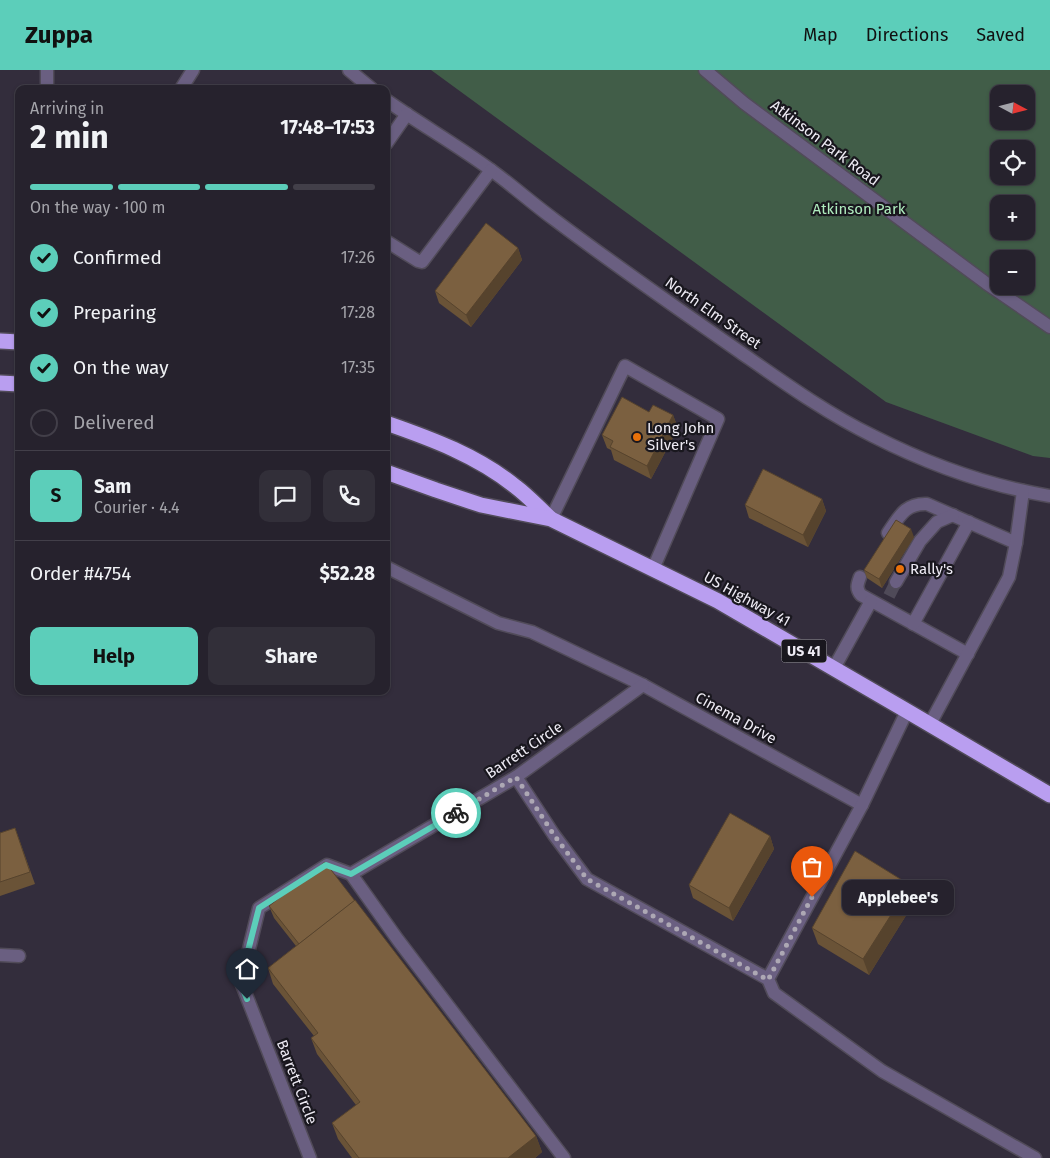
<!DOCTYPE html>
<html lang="en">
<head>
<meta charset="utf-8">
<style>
	:root { --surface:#26222d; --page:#322f39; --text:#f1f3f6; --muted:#a4a4aa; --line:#423f49; --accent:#5cceba }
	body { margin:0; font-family:"Fira Sans",sans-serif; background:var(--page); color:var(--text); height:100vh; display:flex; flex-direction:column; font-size:19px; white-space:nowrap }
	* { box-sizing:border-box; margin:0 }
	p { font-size:16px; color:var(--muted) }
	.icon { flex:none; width:28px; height:28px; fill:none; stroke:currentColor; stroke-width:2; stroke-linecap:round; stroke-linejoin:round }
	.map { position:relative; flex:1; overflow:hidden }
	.side { position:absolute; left:15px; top:15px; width:375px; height:610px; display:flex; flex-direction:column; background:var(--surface); border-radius:10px; box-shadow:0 1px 4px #0004,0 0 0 1px var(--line) }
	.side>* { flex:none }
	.needle { width:32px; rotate:97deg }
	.controls { position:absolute; left:990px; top:15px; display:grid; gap:10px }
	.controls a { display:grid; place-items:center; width:45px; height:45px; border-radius:10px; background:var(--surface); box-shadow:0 1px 4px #0004,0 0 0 1px var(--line); font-size:25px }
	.pin { position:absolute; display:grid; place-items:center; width:42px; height:42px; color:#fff; margin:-51px -21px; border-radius:50% 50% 50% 0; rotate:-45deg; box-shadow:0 0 5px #0007 }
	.pin .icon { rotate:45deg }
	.courier { position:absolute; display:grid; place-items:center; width:50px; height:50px; margin:-25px; border:4px solid #5cceba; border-radius:50%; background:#fff; color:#222; box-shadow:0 1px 6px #0007 }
	.bubble { position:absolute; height:35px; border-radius:10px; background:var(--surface); box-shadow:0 1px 4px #0004,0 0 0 1px var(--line); font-size:16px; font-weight:700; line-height:35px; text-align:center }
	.overview em { font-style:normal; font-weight:700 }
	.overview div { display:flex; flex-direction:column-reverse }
	.overview { display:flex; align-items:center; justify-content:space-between; height:85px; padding:0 15px }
	h1 { font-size:32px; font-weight:700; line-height:38px }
	.bar { display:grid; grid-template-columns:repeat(4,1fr); gap:8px 5px; align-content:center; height:60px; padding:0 15px }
	.bar i { height:6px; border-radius:4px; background:var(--line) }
	.bar .active { background:var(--accent) }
	.bar p { grid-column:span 4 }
	.line { display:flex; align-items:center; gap:12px; padding:0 15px; border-top:1px solid var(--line) }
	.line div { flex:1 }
	.round { display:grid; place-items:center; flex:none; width:52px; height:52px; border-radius:10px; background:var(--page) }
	ol { padding:0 15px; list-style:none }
	li { display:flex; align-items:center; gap:15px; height:55px }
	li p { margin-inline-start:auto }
	li .icon { padding:5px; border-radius:50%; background:var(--accent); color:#111; stroke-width:4 }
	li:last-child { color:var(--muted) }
	li i { width:28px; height:28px; border:2px solid var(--line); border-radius:50% }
	.cta { display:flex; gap:10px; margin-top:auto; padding:10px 15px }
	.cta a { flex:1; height:58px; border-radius:10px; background:var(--accent); color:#111; font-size:20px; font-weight:700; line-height:58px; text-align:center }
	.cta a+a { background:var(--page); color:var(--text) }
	header { display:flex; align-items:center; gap:30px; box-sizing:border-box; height:70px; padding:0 25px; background:var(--accent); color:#111 }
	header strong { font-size:24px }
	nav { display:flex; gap:28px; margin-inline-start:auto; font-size:18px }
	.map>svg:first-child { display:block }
</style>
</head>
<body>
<header>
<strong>Zuppa</strong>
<nav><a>Map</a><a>Directions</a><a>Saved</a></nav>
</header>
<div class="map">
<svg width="1050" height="1088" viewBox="0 0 1050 1088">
	<rect width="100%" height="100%" fill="#332d3c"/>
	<!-- green -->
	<path fill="#415d48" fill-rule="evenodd" d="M431 0H1050V388L1033 386 886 332ZM999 24H1026V51H999ZM999 79H1026V106H999ZM999 134H1026V161H999ZM999 189H1026V216H999Z"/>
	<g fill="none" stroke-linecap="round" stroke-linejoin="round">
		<!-- minor-tunnel -->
		<polyline stroke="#4f4a58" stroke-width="12" stroke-dasharray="12 6" stroke-linecap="butt" points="889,526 896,512"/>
		<defs>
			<g id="minor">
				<polyline points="349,0 372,19"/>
				<polyline points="705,0 744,33 986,213 1050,257"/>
				<polyline points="47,19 47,0"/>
				<polyline points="181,19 193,0"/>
				<path d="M386 30C420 54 457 75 491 100 513 116 533 134 555 150 616 196 678 239 740 282 783 312 826 343 873 366 928 394 989 416 1050 426"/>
				<polyline points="386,74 407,44"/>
				<polyline points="386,171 418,191 422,192 491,100"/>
				<polyline points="551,449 625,296 718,349 653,499"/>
				<path d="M888 463C899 447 905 433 927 434L1016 473"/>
				<polyline points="386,497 498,553 532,562 643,615 862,735"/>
				<path d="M860 507C857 515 856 519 861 525L968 584"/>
				<polyline points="896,512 920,471 937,452 953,445"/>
				<polyline points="913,554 969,452"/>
				<polyline points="834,598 871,531"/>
				<polyline points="907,641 862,735 768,909 774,923 882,1001 1035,1088"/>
				<polyline points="930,654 1009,507 1016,473 1023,421"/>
				<polyline points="516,707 554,765 587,809 768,909"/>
				<polyline points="351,804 398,870 564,1088"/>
				<polyline points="0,885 19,886"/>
				<polyline points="310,1088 241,912 259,838 327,795 351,804 516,707 643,615"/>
			</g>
			<g id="highway">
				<polyline points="0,271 19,272"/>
				<polyline points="0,313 19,314"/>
				<path d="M386 353C432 369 478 386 516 417 528 426 539 438 550 448"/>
				<polyline points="386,402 436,420 481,435 551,449 718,531 907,641 1050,725"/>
			</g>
		</defs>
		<!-- minor casing -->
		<use href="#minor" stroke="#514b59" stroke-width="15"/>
		<!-- highway casing -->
		<use href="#highway" stroke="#514b59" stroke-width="18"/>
		<!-- minor -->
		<use href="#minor" stroke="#6a5f81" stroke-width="12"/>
		<!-- highway -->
		<use href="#highway" stroke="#b99ef0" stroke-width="15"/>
	</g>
	<!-- wall -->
	<g fill="#6a5337">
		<polygon points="518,178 522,190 471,257 439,233 435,221"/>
		<polygon points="649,342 673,345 678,358 651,409 614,390 611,380 607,378 602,365"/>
		<polygon points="822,429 826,441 808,477 749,448 745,435"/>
		<polygon points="914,467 882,518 867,508 864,500"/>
		<polygon points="15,758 35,814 0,826 0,763"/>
		<polygon points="770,766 774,779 733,851 693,828 689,815"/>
		<polygon points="915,831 869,905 818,874 812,858"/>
		<polygon points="269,836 536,1066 542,1082 535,1088 352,1088 338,1069 332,1053 356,1035 317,984 311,968 314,966 273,914 268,898 296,876 274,848"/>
	</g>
	<!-- shaded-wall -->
	<g fill="#56432d">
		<polygon points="518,178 522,190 471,257 466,245"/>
		<polygon points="673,345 678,358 651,409 647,396"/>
		<polygon points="822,429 826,441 808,477 803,465"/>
		<polygon points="911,459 914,467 882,518 879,509"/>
		<polygon points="770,766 774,779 733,851 729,838"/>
		<polygon points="910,815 915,831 869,905 863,889"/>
		<polygon points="536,1066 542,1082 535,1088 508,1088"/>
	</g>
	<!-- building -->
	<g fill="#7b6040" stroke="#56432d">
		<polygon points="486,153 518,178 466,245 435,221"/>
		<polygon points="622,327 649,342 653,335 673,345 647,396 610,377 613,371 602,365"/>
		<polygon points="763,399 822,429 803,465 745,435"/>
		<polygon points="896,450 911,459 879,509 864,500"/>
		<polygon points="730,743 770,766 729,838 689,815"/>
		<polygon points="15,758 30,802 0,812 0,763"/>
		<polygon points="855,781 910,815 863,889 812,858"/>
		<polygon points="325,792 355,831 299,874 269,836"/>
		<polygon points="355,830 536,1066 508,1088 359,1088 332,1053 360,1032 311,968 318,963 268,898"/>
	</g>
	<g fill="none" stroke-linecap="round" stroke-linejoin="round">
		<!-- done -->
		<polyline stroke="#ada8b4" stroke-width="5" stroke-dasharray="0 9" points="456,743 516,707 554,765 587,809 768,910 812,827"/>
		<!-- route -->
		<polyline stroke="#5cceba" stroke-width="6" points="247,929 240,912 259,838 326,795 351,804 456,743"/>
	</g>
	<!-- markers -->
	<g fill="#e8710a" stroke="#19171e" stroke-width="2">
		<circle cx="637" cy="367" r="5"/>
		<circle cx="900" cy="499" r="5"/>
	</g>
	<g text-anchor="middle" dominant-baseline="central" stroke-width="4.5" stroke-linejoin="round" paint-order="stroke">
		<!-- shield labels -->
		<rect fill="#19171e" stroke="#aeabb4" stroke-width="1" x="781.5" y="569.5" width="45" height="23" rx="4"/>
		<g font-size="14" font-weight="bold" fill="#eeebf4">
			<text x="804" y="581">US 41</text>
		</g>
		<!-- street labels -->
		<g font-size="15" fill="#eeebf4" stroke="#19171e">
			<text transform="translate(825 73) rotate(37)">Atkinson Park Road</text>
			<text transform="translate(713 243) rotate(35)">North Elm Street</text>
			<text transform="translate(747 529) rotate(29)">US Highway 41</text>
			<text transform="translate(736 648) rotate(29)">Cinema Drive</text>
			<text transform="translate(524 680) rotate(-34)">Barrett Circle</text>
			<text transform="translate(297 1012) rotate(69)">Barrett Circle</text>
		</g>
		<!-- park labels -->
		<g font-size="15" fill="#afecbe" stroke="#19171e">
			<text x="859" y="139">Atkinson Park</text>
		</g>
		<!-- poi labels -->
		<g font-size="15" fill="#eeebf4" stroke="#19171e" text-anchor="start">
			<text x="647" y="358">Long John<tspan x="647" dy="17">Silver's</tspan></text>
			<text x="910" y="499">Rally's</text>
		</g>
	</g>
</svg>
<div class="controls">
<a><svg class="needle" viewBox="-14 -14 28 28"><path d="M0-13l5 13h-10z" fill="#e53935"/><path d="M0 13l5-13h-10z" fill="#a4a4aa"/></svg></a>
<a><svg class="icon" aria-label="locate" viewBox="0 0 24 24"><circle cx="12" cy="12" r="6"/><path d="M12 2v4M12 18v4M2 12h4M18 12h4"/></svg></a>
<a>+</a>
<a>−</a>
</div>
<div class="pin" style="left:812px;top:827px;background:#ea580c"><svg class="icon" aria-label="bag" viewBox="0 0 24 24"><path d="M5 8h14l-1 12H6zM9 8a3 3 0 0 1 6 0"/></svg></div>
<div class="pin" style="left:247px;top:929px;background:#1f2937"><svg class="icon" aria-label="home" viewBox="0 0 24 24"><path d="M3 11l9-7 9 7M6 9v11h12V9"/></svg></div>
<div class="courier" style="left:456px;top:743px"><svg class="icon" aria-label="bike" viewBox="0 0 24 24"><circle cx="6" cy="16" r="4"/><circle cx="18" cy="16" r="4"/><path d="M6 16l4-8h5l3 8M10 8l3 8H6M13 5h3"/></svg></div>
<div class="bubble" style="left:842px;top:810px;width:112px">Applebee's</div>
<section class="side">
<div class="overview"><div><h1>2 min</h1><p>Arriving in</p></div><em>17:48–17:53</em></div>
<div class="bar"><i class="active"></i><i class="active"></i><i class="active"></i><i></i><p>On the way · 100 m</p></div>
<ol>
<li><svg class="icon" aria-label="check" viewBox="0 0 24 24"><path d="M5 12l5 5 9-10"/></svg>Confirmed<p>17:26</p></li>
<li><svg class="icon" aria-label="check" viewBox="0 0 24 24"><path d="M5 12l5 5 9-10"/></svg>Preparing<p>17:28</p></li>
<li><svg class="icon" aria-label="check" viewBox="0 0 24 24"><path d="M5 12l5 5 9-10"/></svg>On the way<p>17:35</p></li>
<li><i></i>Delivered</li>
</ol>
<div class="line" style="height:90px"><b class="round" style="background:var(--accent);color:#111">S</b><div><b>Sam</b><p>Courier · 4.4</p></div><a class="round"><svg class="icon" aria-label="chat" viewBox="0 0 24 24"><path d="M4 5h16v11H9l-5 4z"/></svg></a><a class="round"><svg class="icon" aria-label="phone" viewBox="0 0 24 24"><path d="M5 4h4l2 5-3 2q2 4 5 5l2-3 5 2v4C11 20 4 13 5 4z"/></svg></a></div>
<div class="line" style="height:65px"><div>Order #4754</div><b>$52.28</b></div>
<div class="cta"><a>Help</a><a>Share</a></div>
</section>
</div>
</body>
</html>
